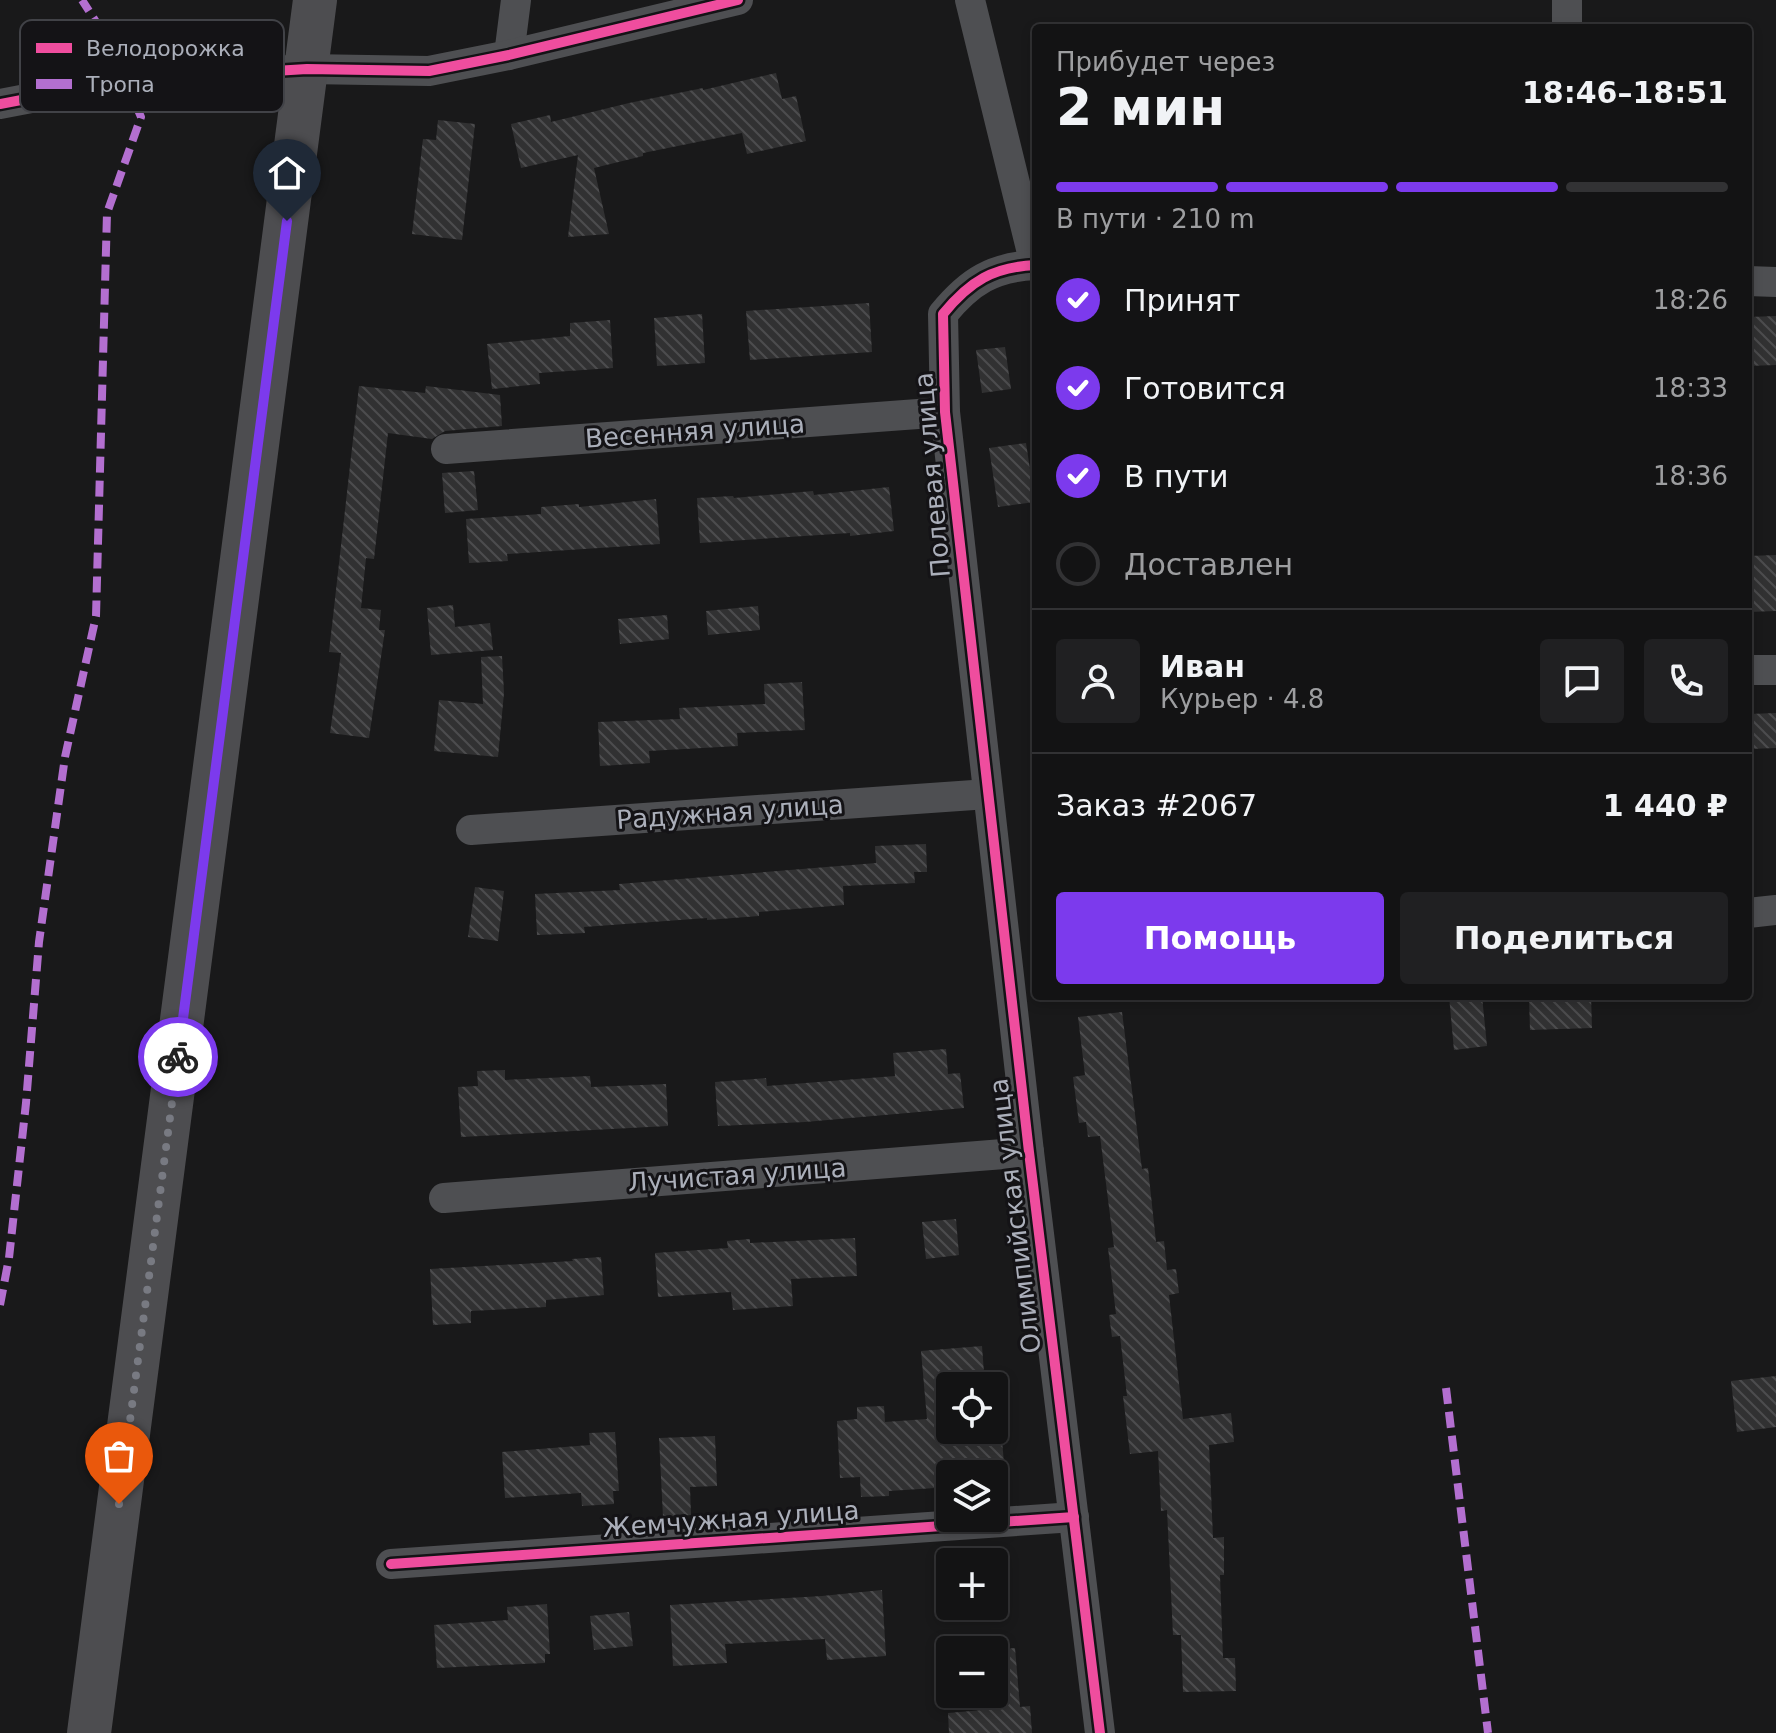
<!DOCTYPE html>
<html lang="ru">
<head>
<meta charset="utf-8">
<style>
	:root { --surface:#131314; --page:#202022; --text:#f1f3f6; --muted:#9d9ea0; --line:#323234; --accent:#7c3aed }
	body { margin:0; font-family:"DejaVu Sans",sans-serif; background:var(--page); color:var(--text); height:100vh; display:flex; flex-direction:column; font-size:30px; white-space:nowrap }
	* { box-sizing:border-box; margin:0 }
	p { font-size:26px; color:var(--muted) }
	.icon { flex:none; width:44px; height:44px; fill:none; stroke:currentColor; stroke-width:2; stroke-linecap:round; stroke-linejoin:round }
	.map { position:relative; flex:1; overflow:hidden }
	.sheet { position:absolute; left:1032px; top:24px; width:720px; height:976px; display:flex; flex-direction:column; background:var(--surface); border-radius:8px; box-shadow:0 4px 12px #0003,0 0 0 2px var(--line) }
	.sheet>* { flex:none }
	.tools { position:absolute; left:936px; top:1372px; display:grid; gap:16px }
	.tools a { display:grid; place-items:center; width:72px; height:72px; border-radius:8px; background:var(--surface); box-shadow:0 4px 12px #0003,0 0 0 2px var(--line); font-size:40px }
	.pin { position:absolute; display:grid; place-items:center; width:68px; height:68px; color:#fff; margin:-82px -34px; border-radius:50% 50% 50% 0; rotate:-45deg; box-shadow:0 0 8px #0007 }
	.pin .icon { rotate:45deg }
	.courier { position:absolute; display:grid; place-items:center; width:80px; height:80px; margin:-40px; border:6px solid #7c3aed; border-radius:50%; background:#fff; color:#222; box-shadow:0 2px 10px #0007 }
	.head em { font-style:normal; font-weight:600 }
	.head div { display:flex; flex-direction:column-reverse }
	.head { display:flex; align-items:center; justify-content:space-between; height:136px; padding:0 24px }
	h1 { font-size:52px; font-weight:600; line-height:60px }
	.bar { display:grid; grid-template-columns:repeat(4,1fr); gap:12px 8px; align-content:center; height:96px; padding:0 24px }
	.bar i { height:10px; border-radius:6px; background:var(--line) }
	.bar .current { background:var(--accent) }
	.bar p { grid-column:span 4 }
	.line { display:flex; align-items:center; gap:20px; padding:0 24px; border-top:2px solid var(--line) }
	.line div { flex:1 }
	.round { display:grid; place-items:center; flex:none; width:84px; height:84px; border-radius:8px; background:var(--page) }
	ol { padding:0 24px; list-style:none }
	li { display:flex; align-items:center; gap:24px; height:88px }
	li p { margin-inline-start:auto }
	li .icon { padding:8px; border-radius:50%; background:var(--accent); color:#fff; stroke-width:4 }
	li:last-child { color:var(--muted) }
	li i { width:44px; height:44px; border:4px solid var(--line); border-radius:50% }
	.action { display:flex; gap:16px; margin-top:auto; padding:16px 24px }
	.action a { flex:1; height:92px; border-radius:8px; background:var(--accent); color:#fff; font-size:32px; font-weight:600; line-height:92px; text-align:center }
	.action a+a { background:var(--page); color:var(--text) }
	.map>svg:first-child { display:block }
</style>
</head>
<body>
<div class="map">
<svg width="1776" height="1733" viewBox="0 0 1776 1733">
	<defs>
		<pattern id="building-back-hatch" width="6" height="6" patternUnits="userSpaceOnUse" patternTransform="scale(2)"><rect width="6" height="6" fill="#313132"/><path d="M-1 5l2 2M0 0l6 6M5-1l2 2" fill="none" stroke="#4c4c4e"/></pattern>
	</defs>
	<rect width="100%" height="100%" fill="#19191a"/>
	<!-- building -->
	<g fill="url(#building-back-hatch)">
		<polygon points="776,73 782,99 796,96 806,141 747,154 742,133 643,153 643,156 594,168 609,234 568,237 578,155 521,168 511,124 550,115 551,122 629,103 703,88 703,90"/>
		<polygon points="438,120 475,124 462,240 412,234 423,139 436,140"/>
		<polygon points="869,303 872,352 750,360 746,311"/>
		<polygon points="702,314 705,363 657,366 654,318"/>
		<polygon points="1776,316 1776,365 1748,366 1748,317"/>
		<polygon points="610,320 613,368 539,373 540,384 492,389 487,344 570,336 570,323"/>
		<polygon points="1005,347 1011,389 982,393 976,350"/>
		<polygon points="359,386 425,393 426,386 500,395 502,426 445,431 432,439 388,433 374,559 366,558 361,608 381,610 379,630 385,630 369,738 330,733 341,653 329,652"/>
		<polygon points="1026,443 1035,502 998,507 989,448"/>
		<polygon points="474,471 478,510 445,513 442,473"/>
		<polygon points="889,487 894,531 850,536 850,533 700,543 697,498 733,496 734,498 813,491 814,495"/>
		<polygon points="656,499 660,544 507,554 508,561 469,563 466,519 541,514 541,507 579,504 579,507"/>
		<polygon points="1776,555 1776,611 1748,612 1748,556"/>
		<polygon points="453,605 455,627 490,623 493,650 431,655 427,608"/>
		<polygon points="758,606 760,630 708,635 706,611"/>
		<polygon points="667,615 669,639 620,644 618,619"/>
		<polygon points="502,656 504,693 498,757 434,751 439,700 483,704 481,657"/>
		<polygon points="802,682 805,730 737,733 738,746 649,751 650,763 600,766 598,722 680,719 679,708 765,704 764,684"/>
		<polygon points="1776,713 1776,748 1749,749 1749,714"/>
		<polygon points="926,844 927,872 914,872 915,883 843,886 844,905 759,912 759,916 707,920 707,918 584,927 585,933 537,935 535,894 620,890 619,884 876,863 875,846"/>
		<polygon points="475,887 504,891 498,941 468,937"/>
		<polygon points="1449,996 1482,996 1487,1046 1454,1050"/>
		<polygon points="1529,996 1591,996 1592,1028 1530,1030"/>
		<polygon points="1122,1012 1142,1169 1148,1168 1156,1242 1164,1241 1167,1270 1176,1269 1179,1293 1169,1295 1183,1419 1231,1413 1234,1442 1209,1445 1213,1538 1224,1537 1224,1575 1220,1575 1223,1658 1235,1658 1236,1691 1183,1692 1181,1635 1173,1635 1167,1510 1161,1511 1158,1451 1130,1454 1123,1396 1127,1396 1120,1336 1112,1337 1109,1315 1116,1314 1108,1248 1114,1247 1100,1136 1088,1137 1086,1122 1079,1123 1073,1077 1085,1075 1078,1017"/>
		<polygon points="946,1049 948,1074 960,1073 964,1108 805,1122 718,1126 715,1082 766,1078 767,1086 895,1076 893,1053"/>
		<polygon points="505,1070 505,1080 590,1076 591,1087 666,1084 668,1126 461,1137 458,1087 478,1086 477,1071"/>
		<polygon points="956,1219 959,1255 926,1259 922,1222"/>
		<polygon points="855,1238 857,1276 791,1279 793,1306 733,1310 731,1292 658,1297 655,1253 728,1248 727,1241 750,1239 750,1243"/>
		<polygon points="601,1257 604,1295 546,1300 546,1307 471,1311 471,1323 433,1325 430,1269 573,1261 572,1259"/>
		<polygon points="982,1346 985,1386 950,1386 950,1433 1001,1429 1005,1474 934,1474 935,1488 889,1491 889,1496 861,1497 860,1477 840,1478 837,1421 857,1419 857,1407 884,1406 885,1422 927,1419 921,1351"/>
		<polygon points="1776,1376 1776,1427 1737,1432 1731,1381"/>
		<polygon points="615,1432 619,1491 613,1491 614,1504 582,1506 581,1493 505,1498 502,1452 590,1445 589,1433"/>
		<polygon points="715,1436 717,1486 690,1487 691,1515 663,1517 659,1438"/>
		<polygon points="882,1590 886,1656 827,1660 825,1639 725,1644 727,1663 673,1666 670,1605 822,1596"/>
		<polygon points="547,1604 550,1654 545,1654 545,1663 437,1668 434,1625 508,1620 507,1607"/>
		<polygon points="629,1612 633,1646 594,1650 590,1616"/>
		<polygon points="1015,1648 1020,1707 1030,1706 1032,1733 949,1733 948,1713 994,1709 994,1650"/>
	</g>
	<g fill="none" stroke-linecap="round" stroke-linejoin="round">
		<!-- street -->
		<g stroke="#4e4f52" stroke-width="30">
			<polyline points="970,0 1035,265"/>
			<polyline points="1567,0 1567,28"/>
			<polyline points="509,55 516,0"/>
			<polyline points="0,104 125,80 307,69 429,71 509,55 738,0"/>
			<path d="M1036 265C993 267 970 281 943 314L945 412 1029 1152 1100 1733"/>
			<polyline points="1748,281 1776,282"/>
			<polyline points="446,449 945,412"/>
			<polyline points="1748,670 1776,670"/>
			<polyline points="471,830 988,794"/>
			<polyline points="1748,913 1776,910"/>
			<polyline points="444,1198 1029,1152"/>
			<polyline points="391,1564 1074,1517"/>
		</g>
		<!-- secondary -->
		<polyline stroke="#4d4d50" stroke-width="44" points="89,1733 315,0"/>
		<!-- quiet -->
		<g stroke="#b36fd0" stroke-width="8" stroke-dasharray="16 8" stroke-linecap="butt">
			<polyline points="0,1305 9,1258 26,1103 39,942 65,757 96,616 107,213 141,117 109,42 82,0"/>
			<polyline points="1446,1388 1488,1733"/>
		</g>
		<defs>
			<g id="cycleway">
				<polyline points="0,104 125,80 307,69 429,71 509,55 738,0"/>
				<path d="M1036 265C993 267 970 281 943 314L945 412 1029 1152 1100 1733"/>
				<polyline points="391,1564 1074,1517"/>
			</g>
		</defs>
		<!-- cycleway casing -->
		<use href="#cycleway" stroke="#141316" stroke-width="15"/>
		<!-- cycleway -->
		<use href="#cycleway" stroke="#ef4d9e" stroke-width="10"/>
	</g>
	<g fill="none" stroke-linecap="round" stroke-linejoin="round">
		<!-- done -->
		<polyline stroke="#787a82" stroke-width="8" stroke-dasharray="0 14.4" points="119,1504 178,1057"/>
		<!-- route -->
		<polyline stroke="#7c3aed" stroke-width="10" points="178,1057 287,221"/>
	</g>
	<g text-anchor="middle" dominant-baseline="central" stroke-width="6" stroke-linejoin="round" paint-order="stroke">
		<!-- street labels -->
		<g font-size="26" fill="#abafba" stroke="#141316">
			<text transform="translate(695 431) rotate(-4)">Весенняя улица</text>
			<text transform="translate(932 475) rotate(-95)">Полевая улица</text>
			<text transform="translate(730 812) rotate(-4)">Радужная улица</text>
			<text transform="translate(737 1175) rotate(-4)">Лучистая улица</text>
			<text transform="translate(1015 1216) rotate(-97)">Олимпийская улица</text>
			<text transform="translate(731 1519) rotate(-4)">Жемчужная улица</text>
		</g>
	</g>
	<!-- legend -->
	<rect x="20" y="20" width="264" height="92" rx="12" fill="#141316" stroke="#414247" stroke-width="2"/>
	<rect x="36" y="43" width="36" height="10" fill="#ef4d9e"/>
	<rect x="36" y="79" width="36" height="10" fill="#b36fd0"/>
	<g font-size="22" fill="#abafba">
		<text x="86" y="56">Велодорожка</text>
		<text x="86" y="92">Тропа</text>
	</g>
</svg>
<div class="tools">
<a><svg class="icon" aria-label="locate" viewBox="0 0 24 24"><circle cx="12" cy="12" r="6"/><path d="M12 2v4M12 18v4M2 12h4M18 12h4"/></svg></a>
<a><svg class="icon" aria-label="layers" viewBox="0 0 24 24"><path d="M12 4l9 5-9 5-9-5zM3 14l9 5 9-5"/></svg></a>
<a>+</a>
<a>−</a>
</div>
<div class="pin" style="left:119px;top:1504px;background:#ea580c"><svg class="icon" aria-label="bag" viewBox="0 0 24 24"><path d="M5 8h14l-1 12H6zM9 8a3 3 0 0 1 6 0"/></svg></div>
<div class="pin" style="left:287px;top:221px;background:#1f2937"><svg class="icon" aria-label="home" viewBox="0 0 24 24"><path d="M3 11l9-7 9 7M6 9v11h12V9"/></svg></div>
<div class="courier" style="left:178px;top:1057px"><svg class="icon" aria-label="bike" viewBox="0 0 24 24"><circle cx="6" cy="16" r="4"/><circle cx="18" cy="16" r="4"/><path d="M6 16l4-8h5l3 8M10 8l3 8H6M13 5h3"/></svg></div>
<section class="sheet">
<div class="head"><div><h1>2 мин</h1><p>Прибудет через</p></div><em>18:46–18:51</em></div>
<div class="bar"><i class="current"></i><i class="current"></i><i class="current"></i><i></i><p>В пути · 210 m</p></div>
<ol>
<li><svg class="icon" aria-label="check" viewBox="0 0 24 24"><path d="M5 12l5 5 9-10"/></svg>Принят<p>18:26</p></li>
<li><svg class="icon" aria-label="check" viewBox="0 0 24 24"><path d="M5 12l5 5 9-10"/></svg>Готовится<p>18:33</p></li>
<li><svg class="icon" aria-label="check" viewBox="0 0 24 24"><path d="M5 12l5 5 9-10"/></svg>В пути<p>18:36</p></li>
<li><i></i>Доставлен</li>
</ol>
<div class="line" style="height:144px"><a class="round"><svg class="icon" aria-label="person" viewBox="0 0 24 24"><circle cx="12" cy="8" r="4"/><path d="M4 21q1-7 8-7t8 7"/></svg></a><div><b>Иван</b><p>Курьер · 4.8</p></div><a class="round"><svg class="icon" aria-label="chat" viewBox="0 0 24 24"><path d="M4 5h16v11H9l-5 4z"/></svg></a><a class="round"><svg class="icon" aria-label="phone" viewBox="0 0 24 24"><path d="M5 4h4l2 5-3 2q2 4 5 5l2-3 5 2v4C11 20 4 13 5 4z"/></svg></a></div>
<div class="line" style="height:104px"><div>Заказ #2067</div><b>1 440 ₽</b></div>
<div class="action"><a>Помощь</a><a>Поделиться</a></div>
</section>
</div>
</body>
</html>
